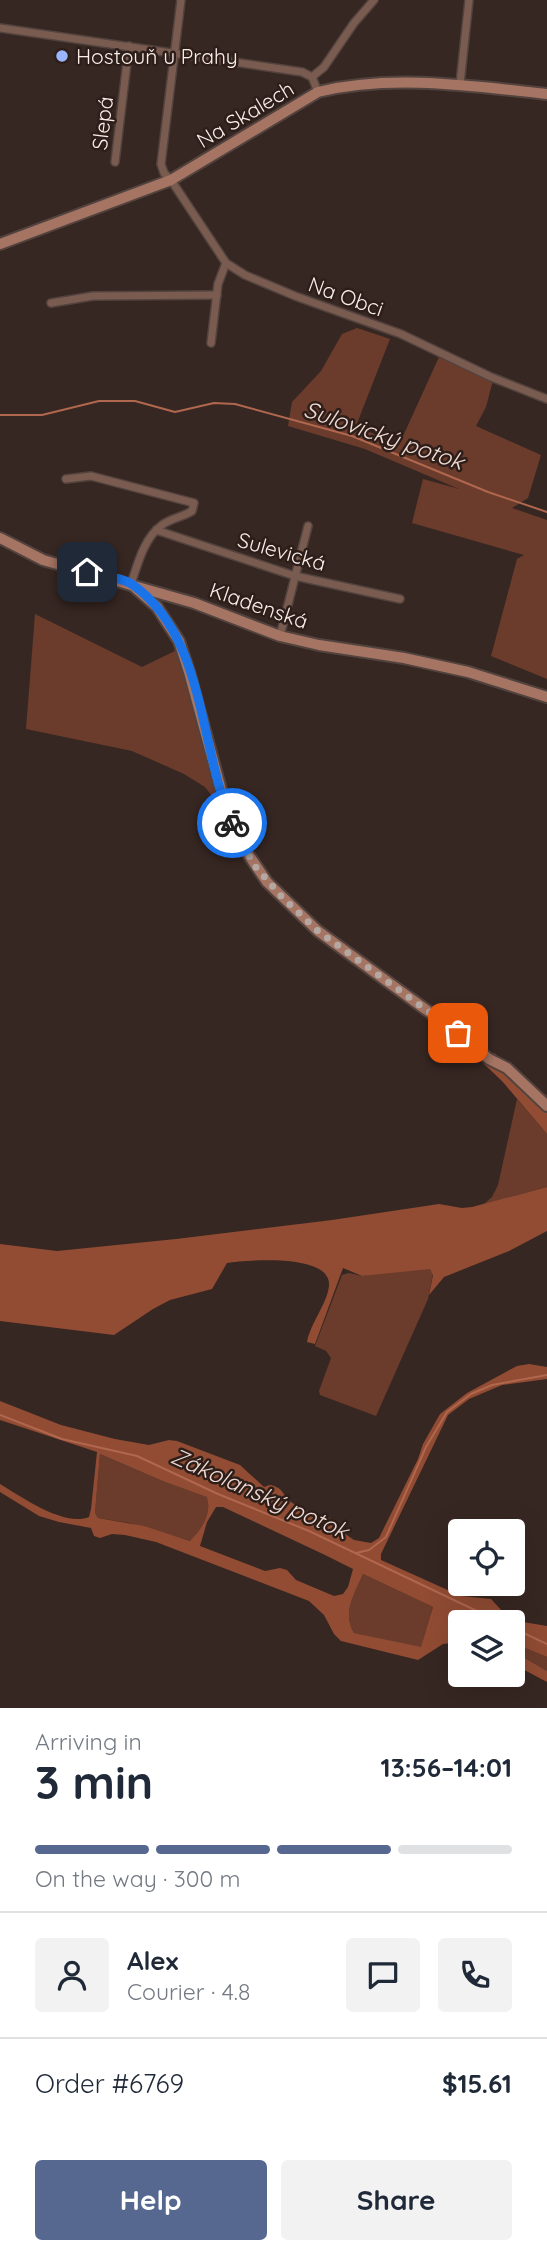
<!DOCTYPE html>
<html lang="en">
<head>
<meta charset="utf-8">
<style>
	:root { --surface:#fff; --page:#f2f2f3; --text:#1f2937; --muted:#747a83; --line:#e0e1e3; --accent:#576890 }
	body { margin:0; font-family:Quicksand,sans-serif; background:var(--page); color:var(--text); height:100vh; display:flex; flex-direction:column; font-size:26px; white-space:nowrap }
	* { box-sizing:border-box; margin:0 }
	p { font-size:23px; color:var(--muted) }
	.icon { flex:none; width:38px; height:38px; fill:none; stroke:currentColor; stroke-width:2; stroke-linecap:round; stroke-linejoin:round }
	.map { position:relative; height:1708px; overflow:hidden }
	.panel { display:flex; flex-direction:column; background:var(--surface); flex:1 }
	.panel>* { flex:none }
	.buttons { position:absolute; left:448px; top:1519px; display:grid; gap:14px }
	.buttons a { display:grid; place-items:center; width:77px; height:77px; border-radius:7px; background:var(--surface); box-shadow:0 7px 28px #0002; font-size:35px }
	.pin { position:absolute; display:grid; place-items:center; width:60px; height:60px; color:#fff; margin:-30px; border-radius:14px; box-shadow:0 4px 10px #0006 }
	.courier { position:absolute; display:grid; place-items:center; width:70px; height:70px; margin:-35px; border:5px solid #1a73e8; border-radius:50%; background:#fff; color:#222; box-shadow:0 2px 9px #0007 }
	.summary em { font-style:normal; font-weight:800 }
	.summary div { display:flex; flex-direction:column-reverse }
	.summary { display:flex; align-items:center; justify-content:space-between; height:119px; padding:0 35px }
	h1 { font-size:46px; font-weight:800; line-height:52px }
	.bar { display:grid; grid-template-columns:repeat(4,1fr); gap:10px 7px; align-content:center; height:84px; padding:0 35px }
	.bar i { height:9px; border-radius:5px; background:var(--line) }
	.bar .on { background:var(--accent) }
	.bar p { grid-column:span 4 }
	.line { display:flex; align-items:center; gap:18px; padding:0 35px; border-top:2px solid var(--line) }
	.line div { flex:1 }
	.round { display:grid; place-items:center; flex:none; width:74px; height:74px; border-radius:7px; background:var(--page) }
	.button { display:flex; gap:14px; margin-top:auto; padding:14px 35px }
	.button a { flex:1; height:80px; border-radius:7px; background:var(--accent); color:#fff; font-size:28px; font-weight:800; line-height:80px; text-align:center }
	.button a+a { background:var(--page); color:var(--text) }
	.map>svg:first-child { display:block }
</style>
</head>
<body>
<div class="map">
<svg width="547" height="1708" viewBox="0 0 547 1708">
	<rect width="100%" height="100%" fill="#372722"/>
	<!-- green -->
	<g fill="#6b3c2c">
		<polygon points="357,328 390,339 356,426 399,445 439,357 493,380 486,407 476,426 541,455 528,498 512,508 547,520 547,679 491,656 517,559 524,555 412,523 423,479 459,489 365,449 288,426 292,402 321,371 342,334"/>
		<polygon points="35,614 142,667 177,650 218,804 205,787 184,774 132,751 26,729"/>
		<polygon points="517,1099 547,1134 547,1187 484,1204 492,1197 498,1185"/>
		<polygon points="426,1268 430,1269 433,1273 428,1299 376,1416 320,1395 319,1391 331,1358 326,1351 315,1346 342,1275 349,1273 362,1276"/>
		<path d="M100 1454 165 1482 208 1497C212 1514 202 1529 191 1541L129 1523 98 1518 95 1513Z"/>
		<path d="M363 1574 433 1607 421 1648 354 1633C342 1611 354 1595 363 1574Z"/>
		<polygon points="513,1643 547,1657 547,1671 513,1651"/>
	</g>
	<!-- forest -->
	<g fill="#914c33" fill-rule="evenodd">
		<polygon points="494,1053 547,1096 547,1134 502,1081 484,1064"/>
		<path d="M547 1187V1231L509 1251 444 1277 429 1295 433 1275 430 1269 362 1276 343 1268 315 1344 307 1342C311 1322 327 1304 329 1286 332 1253 247 1260 227 1263L212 1289 170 1300 153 1309 114 1335 0 1321V1244L57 1251 176 1239 332 1220 439 1204 462 1208 472 1207Z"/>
		<path d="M529 1364 547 1367V1379L502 1385 469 1399 448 1415 381 1554V1560L461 1596 491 1599 503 1612 517 1621 547 1626V1657L513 1643V1622H460V1642L443 1644 418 1660 341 1641 334 1634 324 1615 309 1601 156 1542 125 1535 112 1534 100 1538 94 1536 91 1528 59 1522 39 1516 0 1492V1484C22 1497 64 1527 89 1517L91 1509 97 1452 0 1420V1401L61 1425 115 1439 149 1445 169 1440 177 1441 240 1465 264 1487C270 1485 270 1484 276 1487 283 1489 284 1497 291 1502 304 1511 319 1515 334 1520L335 1527 354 1540 371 1543 379 1538 418 1459 423 1444 440 1414 467 1393 517 1366ZM100 1454 165 1482 207 1497C212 1514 202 1529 190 1541L144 1526 98 1518 95 1513ZM216 1507H223L325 1555 353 1569 348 1587 343 1594 334 1596 296 1580 287 1570 280 1568 265 1571 200 1546 207 1522ZM363 1574 433 1607 421 1647 354 1633C342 1612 354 1595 363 1574Z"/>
		<polygon points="513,1651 547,1671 547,1682 513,1664"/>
	</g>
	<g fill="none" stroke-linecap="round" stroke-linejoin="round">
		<!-- stream -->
		<g stroke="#b0674e" stroke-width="2">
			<polyline points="0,415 42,415 99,401 135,401 175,412 214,403 235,404 352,436 488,492 547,512"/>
			<polyline points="0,1415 62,1439 137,1456 218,1494 309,1531 500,1622"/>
			<polyline points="356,1553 369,1550 386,1537 426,1447 447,1412 471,1394 492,1385 547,1375"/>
			<polyline points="513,1628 547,1644"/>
		</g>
		<defs>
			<g id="street">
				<polyline points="181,0 161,164 164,173 171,180 226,263 245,275 295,296 401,334 491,377 547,399"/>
				<polyline points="0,28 302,72 312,77 318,92"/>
				<polyline points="312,77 324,67 354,23 374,0"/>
				<polyline points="460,84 469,0"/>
				<polyline points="115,162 129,46"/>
				<polyline points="51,303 93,296 217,295"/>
				<polyline points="211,343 218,284 226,263"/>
				<path d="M66 479 91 476 194 503 192 511C183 517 171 518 162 525 144 538 138 563 131 584"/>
				<polyline points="156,530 295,576 400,599"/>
				<polyline points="280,636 308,526"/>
			</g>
			<g id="secondary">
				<path d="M0 244 171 180 318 92C392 74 472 86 547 94"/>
				<polyline points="0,538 43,560 194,603 280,636 319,645 404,658 468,672 547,697"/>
				<polyline points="131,584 157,607 179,641 189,672 227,812 244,848 267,882 318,931 458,1033 489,1059 507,1068 547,1106"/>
			</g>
		</defs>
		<!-- street casing -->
		<use href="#street" stroke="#52433e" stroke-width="10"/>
		<!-- secondary casing -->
		<use href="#secondary" stroke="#52433e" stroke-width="14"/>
		<!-- street -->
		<use href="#street" stroke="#7a5b50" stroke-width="7"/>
		<!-- secondary -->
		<use href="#secondary" stroke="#a67463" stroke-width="10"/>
	</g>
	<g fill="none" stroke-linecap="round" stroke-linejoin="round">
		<!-- done -->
		<polyline stroke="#b4a8a3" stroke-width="7" stroke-dasharray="0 12.6" points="232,823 254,865 282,897 318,931 458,1033"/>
		<!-- route -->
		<path stroke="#1a73e8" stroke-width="9" d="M87 572C101 576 122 577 133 585 206 637 199 748 232 823"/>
	</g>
	<!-- markers -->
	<circle fill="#9bb5fd" stroke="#2d1e19" stroke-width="2.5" cx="62" cy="56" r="7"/>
	<g text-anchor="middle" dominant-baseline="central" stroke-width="5" stroke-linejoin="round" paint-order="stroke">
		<!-- poi labels -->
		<g font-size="21" fill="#f8ede9" stroke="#2d1e19" text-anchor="start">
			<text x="76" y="56">Hostouň u Prahy</text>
		</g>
		<!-- street labels -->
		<g font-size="21" fill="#f8ede9" stroke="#2d1e19">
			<text transform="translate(245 114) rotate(-31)">Na Skalech</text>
			<text transform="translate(102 123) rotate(-83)">Slepá</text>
			<text transform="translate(346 296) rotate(20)">Na Obci</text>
			<text transform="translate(282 551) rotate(16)">Sulevická</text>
			<text transform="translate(259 605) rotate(19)">Kladenská</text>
		</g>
		<!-- water labels -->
		<g font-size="23" font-style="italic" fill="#f1dbd4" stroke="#2d1e19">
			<text transform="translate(384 435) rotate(19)">Sulovický potok</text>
			<text transform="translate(260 1493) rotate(24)">Zákolanský potok</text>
		</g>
	</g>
</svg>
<div class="buttons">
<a><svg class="icon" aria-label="locate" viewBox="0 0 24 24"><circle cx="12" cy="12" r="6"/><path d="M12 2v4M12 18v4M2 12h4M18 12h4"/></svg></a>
<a><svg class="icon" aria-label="layers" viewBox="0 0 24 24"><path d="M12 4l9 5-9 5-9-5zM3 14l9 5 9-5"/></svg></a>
</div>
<div class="pin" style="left:458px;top:1033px;background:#ea580c"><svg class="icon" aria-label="bag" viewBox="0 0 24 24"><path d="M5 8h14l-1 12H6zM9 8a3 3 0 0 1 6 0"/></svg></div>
<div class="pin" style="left:87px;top:572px;background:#1f2937"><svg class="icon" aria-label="home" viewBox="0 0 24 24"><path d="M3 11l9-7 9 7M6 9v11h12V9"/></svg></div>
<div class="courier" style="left:232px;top:823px"><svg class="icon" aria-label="bike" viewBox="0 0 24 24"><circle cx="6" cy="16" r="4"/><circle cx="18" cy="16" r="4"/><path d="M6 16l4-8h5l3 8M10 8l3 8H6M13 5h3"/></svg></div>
</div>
<section class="panel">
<div class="summary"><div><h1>3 min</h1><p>Arriving in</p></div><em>13:56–14:01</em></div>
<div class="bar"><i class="on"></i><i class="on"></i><i class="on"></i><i></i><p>On the way · 300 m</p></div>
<div class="line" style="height:126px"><a class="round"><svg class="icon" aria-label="person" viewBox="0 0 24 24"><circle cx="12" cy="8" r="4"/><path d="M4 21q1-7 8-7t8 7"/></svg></a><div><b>Alex</b><p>Courier · 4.8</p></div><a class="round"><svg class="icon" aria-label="chat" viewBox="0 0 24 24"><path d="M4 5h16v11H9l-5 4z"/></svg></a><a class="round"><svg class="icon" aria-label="phone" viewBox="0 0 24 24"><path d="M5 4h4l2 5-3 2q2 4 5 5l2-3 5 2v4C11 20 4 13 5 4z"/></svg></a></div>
<div class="line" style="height:91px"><div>Order #6769</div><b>$15.61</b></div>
<div class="button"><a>Help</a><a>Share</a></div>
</section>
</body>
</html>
